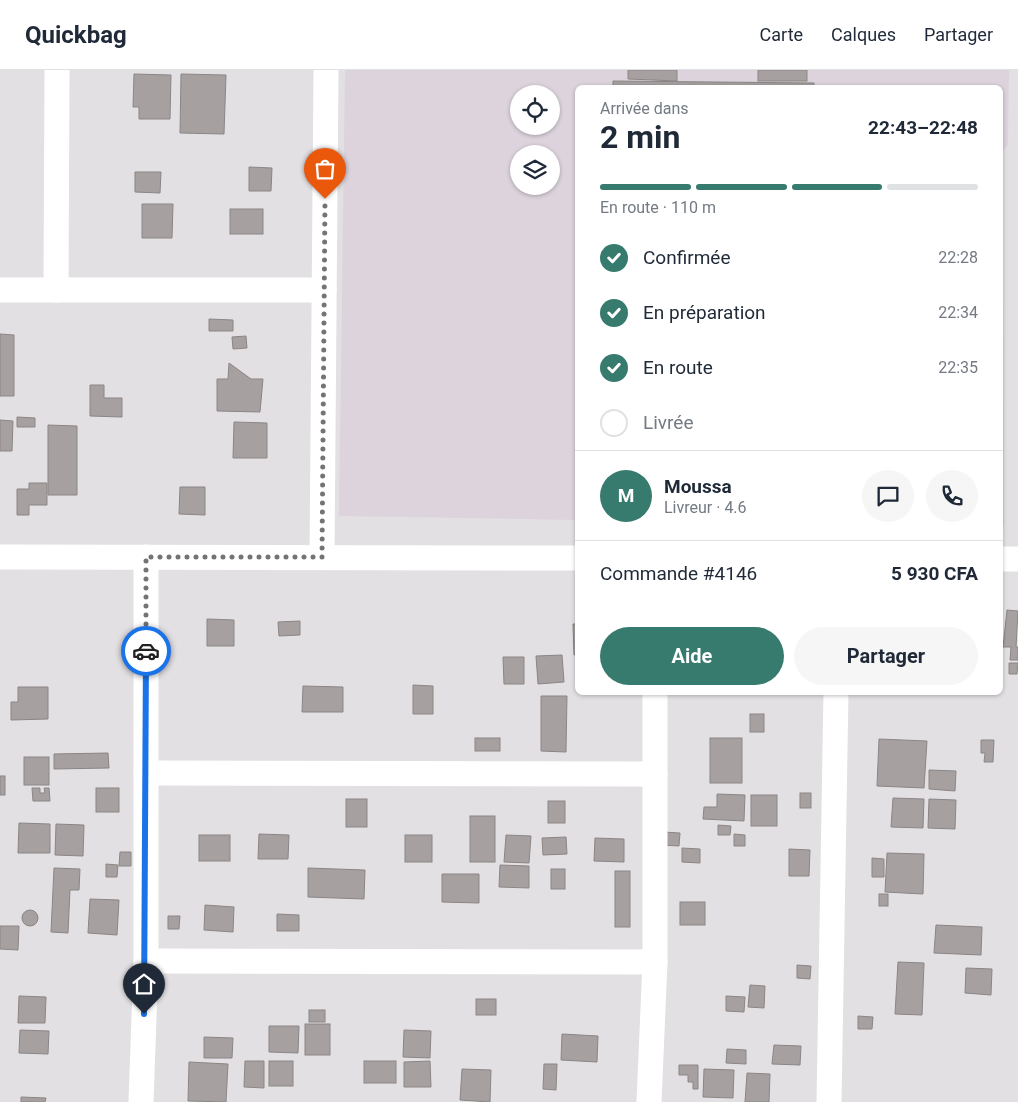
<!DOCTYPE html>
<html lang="fr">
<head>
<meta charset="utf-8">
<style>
	:root { --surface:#fff; --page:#f6f6f7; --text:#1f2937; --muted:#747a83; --line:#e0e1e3; --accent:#377b6e }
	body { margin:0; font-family:Roboto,sans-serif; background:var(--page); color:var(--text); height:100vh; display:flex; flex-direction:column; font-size:19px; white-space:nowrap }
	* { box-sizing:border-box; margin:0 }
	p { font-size:16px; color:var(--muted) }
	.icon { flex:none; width:28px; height:28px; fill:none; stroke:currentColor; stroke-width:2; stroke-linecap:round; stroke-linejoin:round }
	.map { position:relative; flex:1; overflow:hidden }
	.details { position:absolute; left:575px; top:15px; width:428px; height:610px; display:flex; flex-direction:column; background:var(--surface); border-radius:8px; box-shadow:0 1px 4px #0004 }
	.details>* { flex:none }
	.controls { position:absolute; left:510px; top:15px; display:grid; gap:10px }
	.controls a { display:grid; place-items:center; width:50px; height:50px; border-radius:50%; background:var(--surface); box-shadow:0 1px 4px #0004; font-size:25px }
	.pin { position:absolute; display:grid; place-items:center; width:42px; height:42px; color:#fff; margin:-51px -21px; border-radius:50% 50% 50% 0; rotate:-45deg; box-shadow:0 0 5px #0007 }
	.pin .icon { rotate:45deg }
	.courier { position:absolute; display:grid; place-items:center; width:50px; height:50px; margin:-25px; border:4px solid #1a73e8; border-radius:50%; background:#fff; color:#222; box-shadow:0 1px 6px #0007 }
	.headline em { font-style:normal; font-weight:700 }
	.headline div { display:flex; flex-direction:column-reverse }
	.headline { display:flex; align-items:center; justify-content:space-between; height:85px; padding:0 25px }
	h1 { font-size:32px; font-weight:700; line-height:38px }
	.bar { display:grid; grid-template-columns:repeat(4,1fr); gap:8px 5px; align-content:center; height:60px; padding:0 25px }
	.bar i { height:6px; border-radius:4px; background:var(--line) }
	.bar .selected { background:var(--accent) }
	.bar p { grid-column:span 4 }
	.line { display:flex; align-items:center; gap:12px; padding:0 25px; border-top:1px solid var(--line) }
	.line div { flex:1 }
	.round { display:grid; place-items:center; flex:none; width:52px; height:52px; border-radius:26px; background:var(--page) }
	ol { padding:0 25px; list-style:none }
	li { display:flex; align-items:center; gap:15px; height:55px }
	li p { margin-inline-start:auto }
	li .icon { padding:5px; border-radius:50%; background:var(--accent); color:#fff; stroke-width:4 }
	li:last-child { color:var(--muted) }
	li i { width:28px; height:28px; border:2px solid var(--line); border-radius:50% }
	.cta { display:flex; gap:10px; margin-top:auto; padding:10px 25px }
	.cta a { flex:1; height:58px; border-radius:30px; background:var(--accent); color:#fff; font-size:20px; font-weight:700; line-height:58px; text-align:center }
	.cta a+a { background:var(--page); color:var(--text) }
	header { display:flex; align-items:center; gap:30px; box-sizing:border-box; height:70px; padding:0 25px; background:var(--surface); border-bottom:1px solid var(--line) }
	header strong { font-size:24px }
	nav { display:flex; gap:28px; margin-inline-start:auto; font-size:18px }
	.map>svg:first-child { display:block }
</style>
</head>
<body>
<header>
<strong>Quickbag</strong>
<nav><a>Carte</a><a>Calques</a><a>Partager</a></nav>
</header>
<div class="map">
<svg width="1018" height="1032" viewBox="0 0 1018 1032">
	<rect width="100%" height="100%" fill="#e3e0e3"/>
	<!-- built -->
	<g fill="#dcd3dd" fill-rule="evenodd">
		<path d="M345 0H1009L1008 75 1000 83V18H578L577 450 339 446ZM519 24H551V56H519ZM519 84H551V116H519Z"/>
		<polygon points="1000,208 1003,212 1004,456 1000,456"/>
	</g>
	<!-- building -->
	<g fill="#a6a1a0" stroke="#8b8685">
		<polygon points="628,0 677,0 677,11 628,9"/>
		<rect x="758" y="0" width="49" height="11"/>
		<polygon points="134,4 171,5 170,49 139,49 139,37 133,37"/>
		<polygon points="181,4 226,5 224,64 180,63"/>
		<polygon points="613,11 814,13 814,18 613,18"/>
		<polygon points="249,97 272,98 271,121 249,121"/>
		<polygon points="135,102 161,102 160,123 135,122"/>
		<polygon points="142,134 173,134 172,168 142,168"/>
		<rect x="230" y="139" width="33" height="25"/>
		<polygon points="209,249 233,250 233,261 209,261"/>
		<polygon points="0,264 14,265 14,326 0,326"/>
		<polygon points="246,266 247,278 233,279 232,267"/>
		<polygon points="229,293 251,309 263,309 260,342 217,341 217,309 228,309"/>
		<polygon points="90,315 104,315 104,328 122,328 122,347 90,346"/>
		<polygon points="17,347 35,348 35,357 17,357"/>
		<polygon points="0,350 13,351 12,381 0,381"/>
		<polygon points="234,352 267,353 267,388 233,388"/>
		<polygon points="48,355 77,356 77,425 48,425"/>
		<polygon points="29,413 47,413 47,435 29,435 29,445 17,445 17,419 29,419"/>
		<polygon points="180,417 205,417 205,445 179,444"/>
		<polygon points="1007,540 1018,541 1016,577 1018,577 1018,590 1010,590 1011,577 1003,577"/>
		<polygon points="207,549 234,550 234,576 207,576"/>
		<polygon points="300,551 300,565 279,566 278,552"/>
		<polygon points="573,554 578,554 578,584 574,585"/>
		<polygon points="562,585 564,612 538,614 536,586"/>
		<polygon points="503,587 524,587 524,614 504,614"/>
		<polygon points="1009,593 1018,593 1017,604 1009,604"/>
		<polygon points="413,615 433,616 433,644 413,644"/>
		<polygon points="303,616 343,617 343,642 302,642"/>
		<polygon points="18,617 48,617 48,649 11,650 11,632 18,632"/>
		<polygon points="541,626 567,626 566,682 541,681"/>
		<rect x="750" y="644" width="14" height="18"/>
		<rect x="475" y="668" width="25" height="13"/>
		<rect x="710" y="668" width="32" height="45"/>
		<polygon points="879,669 927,671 924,718 877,716"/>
		<polygon points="981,670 994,670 993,692 984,692 985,683 981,683"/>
		<polygon points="108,683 109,698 54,699 54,684"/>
		<rect x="24" y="687" width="25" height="28"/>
		<polygon points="929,700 956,701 955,721 929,719"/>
		<rect x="0" y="706" width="5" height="19"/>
		<polygon points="32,718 40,718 40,723 45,723 44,718 49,718 50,731 33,731"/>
		<rect x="96" y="718" width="23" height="24"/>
		<rect x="800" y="723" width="11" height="15"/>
		<polygon points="717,724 745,725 744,751 703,749 704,737 717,737"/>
		<rect x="751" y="725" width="26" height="31"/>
		<polygon points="893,728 924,729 923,758 891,757"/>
		<rect x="346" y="729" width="21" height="28"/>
		<polygon points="929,729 956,730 955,759 928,758"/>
		<rect x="548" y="731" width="17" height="22"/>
		<rect x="470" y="746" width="25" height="46"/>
		<polygon points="19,753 50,754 50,783 18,783"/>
		<polygon points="56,754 84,755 83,786 55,785"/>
		<polygon points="718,755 731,756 730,765 718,765"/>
		<polygon points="663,762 680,763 679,776 662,775"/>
		<polygon points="259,764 289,765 288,789 258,789"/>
		<polygon points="734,764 745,765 745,776 734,776"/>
		<rect x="199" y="765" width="31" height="26"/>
		<rect x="405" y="765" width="27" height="27"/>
		<polygon points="506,765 531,766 529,793 504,792"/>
		<polygon points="566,767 567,784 543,785 542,768"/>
		<polygon points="595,768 624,769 624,792 594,791"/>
		<polygon points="682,778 700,779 700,793 682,792"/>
		<polygon points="789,779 810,780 809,806 789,806"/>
		<polygon points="120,782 131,782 131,796 119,796"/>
		<polygon points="887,783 924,784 923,824 885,822"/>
		<polygon points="872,788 884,789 884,807 872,807"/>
		<polygon points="106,794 118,795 117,807 106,807"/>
		<polygon points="500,795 529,796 529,818 499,817"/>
		<polygon points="54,798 80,799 79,820 70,820 68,863 51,862"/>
		<polygon points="308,798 365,800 364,829 308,827"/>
		<rect x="551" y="799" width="14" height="20"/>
		<rect x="615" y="801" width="15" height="56"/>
		<polygon points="442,804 479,804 479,833 442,832"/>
		<rect x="879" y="824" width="9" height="12"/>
		<polygon points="90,829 119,830 117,865 88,863"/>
		<rect x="680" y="832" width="25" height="23"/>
		<polygon points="205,835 234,837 233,862 204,860"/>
		<circle cx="30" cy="848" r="8"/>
		<polygon points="277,844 299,845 299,861 277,861"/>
		<polygon points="168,846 180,846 179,859 168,859"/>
		<polygon points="936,855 982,857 981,885 934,883"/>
		<polygon points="0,856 19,856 18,880 0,879"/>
		<polygon points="898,892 924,893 922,945 895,944"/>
		<polygon points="797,895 811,896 810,909 797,908"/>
		<polygon points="966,898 992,899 991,925 965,923"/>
		<polygon points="750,915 765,916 764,938 748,937"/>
		<polygon points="19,926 46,927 45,953 18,953"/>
		<polygon points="726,926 745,927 744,942 726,941"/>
		<rect x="476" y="929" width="20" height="16"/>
		<rect x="309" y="940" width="16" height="12"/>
		<polygon points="858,946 873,947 872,959 858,959"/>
		<rect x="305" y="954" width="25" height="31"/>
		<polygon points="269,956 299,956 298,983 269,982"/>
		<polygon points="20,960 49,961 48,984 19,983"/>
		<polygon points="404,960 431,961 430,988 403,987"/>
		<polygon points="562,964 598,966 597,992 561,990"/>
		<polygon points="204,967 233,968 232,988 204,988"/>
		<polygon points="774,975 801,976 800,995 772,994"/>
		<polygon points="727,979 746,980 746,994 726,993"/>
		<polygon points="245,991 264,991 264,1018 244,1017"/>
		<rect x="269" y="991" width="24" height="25"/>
		<rect x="364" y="991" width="32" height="22"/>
		<polygon points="430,991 431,1017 404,1017 404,992"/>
		<polygon points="189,992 228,994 226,1032 188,1031"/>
		<polygon points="544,994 557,994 556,1020 543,1019"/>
		<polygon points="679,995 698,995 698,1019 693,1019 693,1012 688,1012 688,1005 679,1005"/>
		<polygon points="462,999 491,1000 490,1032 460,1030"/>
		<polygon points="704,999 734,1000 733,1028 703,1027"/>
		<polygon points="747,1003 770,1004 769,1032 745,1032"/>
		<polygon points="21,1027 46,1028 45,1032 21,1032"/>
	</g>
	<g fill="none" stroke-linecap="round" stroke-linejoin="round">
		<!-- minor -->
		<g stroke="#fff" stroke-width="25">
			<polyline points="0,220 324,220"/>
			<polyline points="56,220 57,0"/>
			<polyline points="0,487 578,488"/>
			<polyline points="322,487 326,0"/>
			<polyline points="1000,489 1018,489"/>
			<polyline points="146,703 655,704"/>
			<polyline points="146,891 655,892"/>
			<polyline points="141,1032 146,891 146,487"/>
			<polyline points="649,1032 655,892 655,622"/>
			<polyline points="829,1032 836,622"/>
		</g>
	</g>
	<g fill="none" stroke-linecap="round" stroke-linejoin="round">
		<!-- done -->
		<polyline stroke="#757375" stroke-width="5" stroke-dasharray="0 9" points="146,581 146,487 322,487 325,129"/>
		<!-- route -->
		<polyline stroke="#1a73e8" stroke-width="6" points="144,944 146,581"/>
	</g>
</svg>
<div class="controls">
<a><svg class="icon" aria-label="locate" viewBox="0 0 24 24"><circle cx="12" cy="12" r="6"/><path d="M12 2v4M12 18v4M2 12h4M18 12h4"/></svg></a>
<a><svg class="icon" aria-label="layers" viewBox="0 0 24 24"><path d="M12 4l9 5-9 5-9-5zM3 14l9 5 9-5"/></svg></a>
</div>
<div class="pin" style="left:325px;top:129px;background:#ea580c"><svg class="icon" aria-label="bag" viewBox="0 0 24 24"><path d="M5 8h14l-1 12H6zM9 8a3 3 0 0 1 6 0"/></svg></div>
<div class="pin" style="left:144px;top:944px;background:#1f2937"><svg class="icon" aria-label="home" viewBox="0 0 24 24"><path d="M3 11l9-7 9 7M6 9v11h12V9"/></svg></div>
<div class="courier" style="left:146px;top:581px"><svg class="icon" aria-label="car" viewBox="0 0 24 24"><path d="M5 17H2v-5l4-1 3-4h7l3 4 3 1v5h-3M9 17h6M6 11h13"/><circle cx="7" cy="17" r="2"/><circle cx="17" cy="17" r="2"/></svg></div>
<section class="details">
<div class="headline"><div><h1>2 min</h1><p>Arrivée dans</p></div><em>22:43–22:48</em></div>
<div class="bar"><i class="selected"></i><i class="selected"></i><i class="selected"></i><i></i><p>En route · 110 m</p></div>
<ol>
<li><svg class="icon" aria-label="check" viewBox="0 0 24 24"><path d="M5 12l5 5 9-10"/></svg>Confirmée<p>22:28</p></li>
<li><svg class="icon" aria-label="check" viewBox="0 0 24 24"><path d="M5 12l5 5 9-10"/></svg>En préparation<p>22:34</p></li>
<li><svg class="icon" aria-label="check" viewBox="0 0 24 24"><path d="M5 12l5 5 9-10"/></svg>En route<p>22:35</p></li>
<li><i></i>Livrée</li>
</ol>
<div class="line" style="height:90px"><b class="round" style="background:var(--accent);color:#fff">M</b><div><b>Moussa</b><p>Livreur · 4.6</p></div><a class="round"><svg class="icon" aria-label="chat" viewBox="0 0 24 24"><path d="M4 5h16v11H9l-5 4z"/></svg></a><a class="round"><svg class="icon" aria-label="phone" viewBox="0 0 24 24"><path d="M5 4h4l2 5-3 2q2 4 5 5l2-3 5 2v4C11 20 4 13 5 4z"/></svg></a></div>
<div class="line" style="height:65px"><div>Commande #4146</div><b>5 930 CFA</b></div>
<div class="cta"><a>Aide</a><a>Partager</a></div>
</section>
</div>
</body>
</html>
